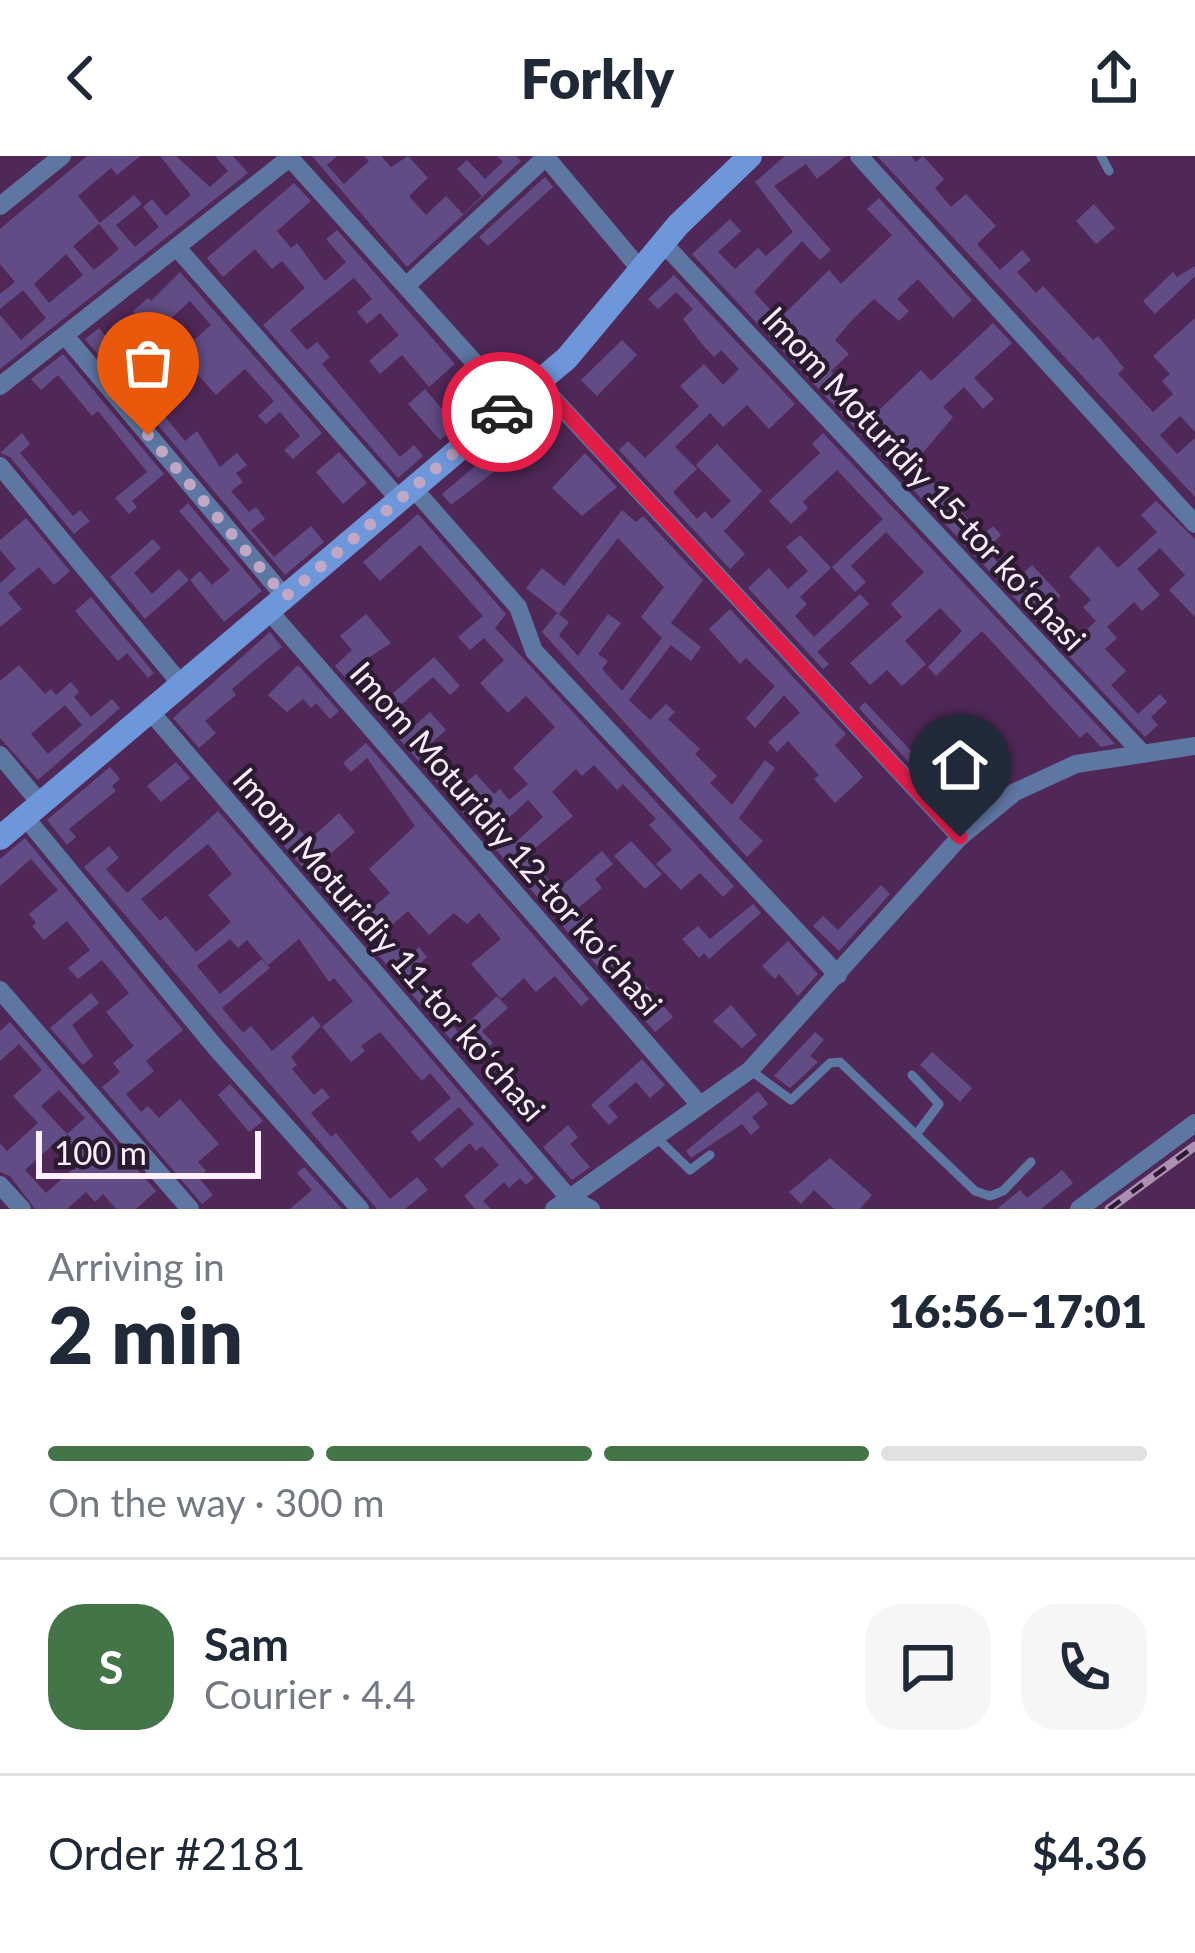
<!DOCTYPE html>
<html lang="en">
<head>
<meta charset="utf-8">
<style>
	:root { --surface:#fff; --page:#f6f6f7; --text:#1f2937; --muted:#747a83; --line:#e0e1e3; --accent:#437549 }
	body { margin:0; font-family:Lato,sans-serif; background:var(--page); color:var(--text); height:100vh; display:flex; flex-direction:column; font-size:45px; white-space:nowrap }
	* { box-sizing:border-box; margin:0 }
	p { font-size:39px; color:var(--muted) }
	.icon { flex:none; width:66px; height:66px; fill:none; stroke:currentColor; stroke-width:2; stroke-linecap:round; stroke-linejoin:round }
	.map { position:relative; height:1053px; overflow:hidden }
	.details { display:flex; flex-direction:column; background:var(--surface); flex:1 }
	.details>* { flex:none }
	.scale { position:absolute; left:36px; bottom:30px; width:225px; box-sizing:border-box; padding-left:12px; border:6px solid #fcedff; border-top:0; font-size:33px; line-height:42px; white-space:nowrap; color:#fcedff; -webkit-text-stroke:9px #2c1a30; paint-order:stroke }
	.pin { position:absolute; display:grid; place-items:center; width:102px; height:102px; color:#fff; margin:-123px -51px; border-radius:50% 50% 50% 0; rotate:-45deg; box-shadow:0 0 12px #0007 }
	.pin .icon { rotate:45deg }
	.courier { position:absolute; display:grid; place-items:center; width:120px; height:120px; margin:-60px; border:9px solid #e11d48; border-radius:50%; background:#fff; color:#222; box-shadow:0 3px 15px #0007 }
	.overview em { font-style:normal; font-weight:800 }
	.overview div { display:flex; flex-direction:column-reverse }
	.overview { display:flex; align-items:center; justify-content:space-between; height:204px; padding:0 48px }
	h1 { font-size:78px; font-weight:800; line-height:90px }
	.bar { display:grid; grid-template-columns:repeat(4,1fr); gap:18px 12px; align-content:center; height:144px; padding:0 48px }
	.bar i { height:15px; border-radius:9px; background:var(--line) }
	.bar .on { background:var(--accent) }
	.bar p { grid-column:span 4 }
	.line { display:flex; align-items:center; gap:30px; padding:0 48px; border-top:3px solid var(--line) }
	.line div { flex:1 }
	.round { display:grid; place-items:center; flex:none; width:126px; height:126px; border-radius:36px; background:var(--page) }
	header { display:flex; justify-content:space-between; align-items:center; height:156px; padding:0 48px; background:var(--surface); font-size:54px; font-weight:800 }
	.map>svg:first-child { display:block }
</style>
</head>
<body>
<header><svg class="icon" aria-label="back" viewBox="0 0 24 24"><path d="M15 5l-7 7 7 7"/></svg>Forkly<svg class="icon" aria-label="share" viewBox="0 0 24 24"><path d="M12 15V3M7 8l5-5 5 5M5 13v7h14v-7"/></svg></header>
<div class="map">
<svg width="1195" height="1053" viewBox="0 0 1195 1053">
	<rect width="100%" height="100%" fill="#502858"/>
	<!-- building -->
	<g fill="#624c85" fill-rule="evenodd">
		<path d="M87 0H140L117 19 111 12 78 40 100 67 134 39 142 48 116 69 135 91 159 71 143 51 152 43 166 60 191 39 160 0H176L210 31 228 15 215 0H233L248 17 0 213V159L21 184 46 162 23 134 0 153V138L15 126 0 108V73ZM99 68 119 93 94 114 73 90ZM66 98 83 119 49 147 34 128Z"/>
		<polygon points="312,0 337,0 327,9 344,28 369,5 364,0 381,0 391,11 408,0 428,22 409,40 426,59 446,40 463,58 482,40 457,13 467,4 485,23 503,6 497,0 516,0 521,5 407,111"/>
		<polygon points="785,0 846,0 817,23 806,8 774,30 831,94 820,104 802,85 754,136 779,163 829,114 841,128 892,79 867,53 879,42 972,144 953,162 918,123 897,143 909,155 899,165 874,143 853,163 835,184 849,198 831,215 873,260 921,214 931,225 993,167 1012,187 974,222 994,243 983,253 964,231 943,251 953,261 915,306 983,379 993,370 1001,379 995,385 1001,391 992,400 1015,425 1032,409 1061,440 1046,454 1075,484 1096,465 1083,451 1091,444 1069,421 1098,390 1118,412 1157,376 1141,359 1156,345 1195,383 1195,461 1169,434 1185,419 1160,392 1137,413 1160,439 1142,455 1134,446 1107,471 1117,482 1105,493 1126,515 1111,529 1138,558 1160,538 1167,546 1151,561 1158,569 1145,581 692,98 730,63 741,75 718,96 735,113 758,92 766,100 793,76 755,26"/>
		<polygon points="877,0 911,0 916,6 923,0 944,23 935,32 951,51 966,38 996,70 977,88 1000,114 1022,94 1031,104 1017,116 1036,137 1043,130 1093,184 1098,180 1124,212 1118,218 1153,256 1173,238 1162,225 1170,218 1153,200 1195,162 1195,276 1180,260 1160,279 1177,298 1195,282 1195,341"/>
		<polygon points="545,21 553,31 488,90 479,81"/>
		<polygon points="294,27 311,45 277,75 291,92 297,87 325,125 346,106 326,83 337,74 455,208 429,231 402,199 380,218 369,205 399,179 380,157 367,168 357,156 372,143 354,122 290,174 307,194 317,186 330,201 322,208 400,301 414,289 423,300 398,322 263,169 305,132 282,105 272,113 255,93 223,121 207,102"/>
		<polygon points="1094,48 1115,72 1096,88 1076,65"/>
		<polygon points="1195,110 1195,120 1155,158 1143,145 1173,116 1177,121"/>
		<path d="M180 116 322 277 293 303 284 294 300 280 280 256 266 268 258 260 274 245 245 213 216 239 191 211 151 244 185 285 197 275 220 311 237 297 247 309 236 317 243 326 231 335 249 356 256 351 265 363 251 374 274 401 311 370 324 386 285 419 85 183 99 172 121 199 116 204 131 222 166 193 133 155 148 142 151 145ZM190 145 211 169 194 184 189 177 180 185 165 168Z"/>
		<polygon points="674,119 795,248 769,273 747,249 723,271 710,257 675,291 697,313 673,336 697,363 705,355 712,363 731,345 696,309 717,288 762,335 724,375 745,398 730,413 619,294 628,285 645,302 699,250 680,230 704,208 723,229 739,213 721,194 714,201 702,188 683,163 693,153 676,136 658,153 648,143"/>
		<polygon points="622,184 637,199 597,240 581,224"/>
		<polygon points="63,198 164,318 132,345 137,351 129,358 115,342 147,316 98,255 92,260 58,219 41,234 31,223"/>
		<polygon points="425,233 448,260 477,235 487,246 440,284 408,248"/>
		<polygon points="22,277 30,288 20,297 73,360 80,354 90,365 74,378 10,301 0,297"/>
		<polygon points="823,277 1115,588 1101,591 1087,576 1080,582 982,475 936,520 928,511 962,475 940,452 905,485 926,508 902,530 887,514 870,529 850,507 902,461 891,448 924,416 886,376 851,410 866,426 855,436 832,411 883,363 837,314 803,346 808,352 791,368 769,345 820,297 812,288"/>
		<polygon points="493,295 504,308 451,349 442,338"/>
		<polygon points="339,296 367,327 343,348 316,316"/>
		<polygon points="585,297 617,331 582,360 552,332"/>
		<polygon points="188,347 262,435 224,466 190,424 200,415 212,429 230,414 179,355"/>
		<polygon points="622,354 636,366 643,360 703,424 671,467 701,491 691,505 671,489 629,544 650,564 666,548 675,556 668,563 700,593 695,598 717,620 710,627 732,649 765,604 775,612 739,662 763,685 747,701 542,476 557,457 569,466 559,479 578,500 608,458 621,467 598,498 608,505 602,513 622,535 662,482 641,461 664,431 618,382 559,458 526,432 542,412 564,430"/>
		<path d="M418 358 506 458 495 472 734 730 723 741 700 717 681 734 656 708 672 694 649 669 656 663 623 628 617 634 594 609 582 620 576 613 552 636 573 660 527 699 557 734 602 695 613 708 595 723 602 732 577 753 639 831 644 827 673 861 655 876 374 554 434 501 460 530 450 539 433 521 396 553 412 572 430 556 446 574 430 588 442 602 435 608 457 634 476 618 494 638 500 633 509 644 528 628 513 612 555 571 526 540 508 557 480 527 504 504 484 482 470 494 458 481 483 460 420 389 380 425 363 406ZM528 644 543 661 516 686 500 670Z"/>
		<polygon points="26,362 70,415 54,429 39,411 8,437 22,453 0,471 0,427 16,413 0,394 0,384"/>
		<polygon points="800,379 831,412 800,441 807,448 795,460 814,481 860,438 869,448 817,496 829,508 823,513 748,432 769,412 788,433 808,415 786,391"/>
		<polygon points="153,383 161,392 134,417 152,438 179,413 189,424 145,463 110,421"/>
		<polygon points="91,441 154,517 148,522 127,497 118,505 75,455"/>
		<polygon points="730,453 846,578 835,589 863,621 835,647 814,623 819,619 788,585 777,596 768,586 800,557 784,539 755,572 746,562 775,530 746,502 740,508 709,473"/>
		<polygon points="366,458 391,487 353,512 359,519 350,527 335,510 352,494 340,480"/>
		<polygon points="270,476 282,491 232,533 236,539 205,565 216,577 199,592 173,562"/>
		<path d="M19 509 45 538 51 533 56 539 71 526 79 536 74 541 91 561 112 543 120 552 38 624 0 582V525ZM65 549 82 569 48 598 31 578Z"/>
		<polygon points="298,509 339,555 330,563 316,547 311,552 303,543 287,556 268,539"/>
		<polygon points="865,546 917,601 926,592 943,610 926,625 859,552"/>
		<polygon points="366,587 589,843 581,850 555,820 536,836 524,822 501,843 471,808 501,783 479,757 467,768 454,757 429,779 408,755 384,776 407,802 419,791 427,801 410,817 458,876 497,840 508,852 482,875 493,887 471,907 269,672 285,658 309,684 339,657 355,676 318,709 367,757 390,737 369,713 415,670 367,602 351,616 343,607"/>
		<polygon points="176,606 190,622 161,646 147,630"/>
		<polygon points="110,611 120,623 112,630 116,635 69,673 76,681 67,689 47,664"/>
		<path d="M218 655 534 1022 526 1029 520 1022 509 1032 504 1026 483 1045 491 1053H475L464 1040 499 1009 482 990 476 995 470 987 442 1012 434 1003 474 968 459 951 419 986 411 976 451 942 430 917 422 925 380 876 361 890 365 895 351 906 322 871 353 845 334 822 329 826 299 783 268 809 247 784 238 792 230 783 197 810 220 838 262 803 270 812 222 852 243 877 251 870 272 895 313 860 321 870 291 901 297 909 292 913 314 939 322 932 330 941 311 957 331 981 336 977 390 1043 417 1021 428 1034 405 1053H377L84 711 109 690 119 702 106 713 127 737ZM208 688 232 718 208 739 231 766 196 796 166 760 160 765 141 743Z"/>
		<polygon points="25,682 183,874 146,905 154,915 126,938 141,956 148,950 159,962 180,943 219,988 198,1006 206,1015 199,1022 213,1039 202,1048 102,931 120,916 113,907 134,890 106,856 129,837 102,804 78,823 68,812 90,794 67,765 44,784 32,770 36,767 29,758 58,734 31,703 0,730 0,703"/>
		<polygon points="631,685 662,718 645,733 614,700"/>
		<polygon points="881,729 890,738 839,795 813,770 823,760 838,774"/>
		<polygon points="753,748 761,757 709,803 704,797 699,802 682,783 698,770 710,783"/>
		<polygon points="788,785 818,818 798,840 779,818 775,823 762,810"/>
		<polygon points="91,837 99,847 72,869 93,900 83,909 50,872"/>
		<polygon points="731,849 757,879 742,892 713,865"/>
		<path d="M10 866 156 1035 136 1053H116L103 1038 95 1046 86 1036 67 1053H35L10 1020 0 1016V987L7 995 38 967 13 940 42 914 19 888 0 905V875ZM59 934 85 962 67 978 41 950ZM56 986 77 1009 46 1037 25 1014Z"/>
		<polygon points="815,876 824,884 810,900 818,906 790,932 774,920"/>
		<polygon points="932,896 972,932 960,946 920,909"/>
		<polygon points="642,903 665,929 650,942 636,926 608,950 618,961 609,969 591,949"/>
		<polygon points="230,928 263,965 249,976 218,939"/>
		<polygon points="758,935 768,948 752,961 760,971 751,979 742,968 691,1002 686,995"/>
		<polygon points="568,969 578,981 570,988 590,1011 572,1024 543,991"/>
		<polygon points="830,1002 872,1039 860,1053 834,1053 814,1034 801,1048 789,1036"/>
		<polygon points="304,1011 342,1053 290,1053 312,1034 297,1017"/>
		<polygon points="1062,1014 1073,1027 1041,1053 997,1053 1020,1034 1027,1042"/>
	</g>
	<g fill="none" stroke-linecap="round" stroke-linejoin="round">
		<!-- lane -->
		<g stroke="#5d76a2" stroke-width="9">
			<polyline points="1101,0 1109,15"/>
			<polyline points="750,914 791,944 830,907 840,906 975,1035 990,1040 1003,1035 1031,1006"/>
			<polyline points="912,919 939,948 916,979"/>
			<polyline points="657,982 690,1014 710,999"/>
		</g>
		<!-- street -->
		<g stroke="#5d76a2" stroke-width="18">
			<polyline points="545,0 640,113"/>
			<polyline points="859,0 1195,368"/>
			<polyline points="290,2 512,248"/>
			<polyline points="0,50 62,0"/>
			<polyline points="663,87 1143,598"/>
			<polyline points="179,94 399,343"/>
			<polyline points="406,130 546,1"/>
			<polyline points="67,182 285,441"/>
			<polyline points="538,226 960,681"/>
			<polyline points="0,230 292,0"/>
			<polyline points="0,310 181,528"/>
			<polyline points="413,332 518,451 534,495 838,819"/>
			<polyline points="269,455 700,949"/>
			<polyline points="150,555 569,1042 591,1053"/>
			<polyline points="0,599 41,648"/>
			<polyline points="25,661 216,892 360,1053"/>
			<polyline points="0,834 190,1053"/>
			<polyline points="0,1029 22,1053"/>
			<polyline points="554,1053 750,914 960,681 1015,636 1076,608 1195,590"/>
			<polyline points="1079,1053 1195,967"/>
		</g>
		<!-- secondary -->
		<polyline stroke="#6e96db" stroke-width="24" points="0,682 567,202 678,69 750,0"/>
		<defs>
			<polyline id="rail" points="1109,1053 1195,990"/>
		</defs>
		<!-- rail casing -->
		<use href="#rail" stroke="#ab90b1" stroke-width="9"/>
		<!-- rail -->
		<use href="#rail" stroke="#2c1a30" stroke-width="4.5" stroke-dasharray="14" stroke-linecap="butt"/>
	</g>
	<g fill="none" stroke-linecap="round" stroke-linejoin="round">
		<!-- done -->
		<polyline stroke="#c0a8c5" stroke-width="12" stroke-dasharray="0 21.6" points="148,279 285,441 502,256"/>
		<!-- route -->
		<polyline stroke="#e11d48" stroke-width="15" points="502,256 538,226 960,681"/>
	</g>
	<g text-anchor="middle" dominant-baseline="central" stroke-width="9" stroke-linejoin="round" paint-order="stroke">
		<!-- street labels -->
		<g font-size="33" fill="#fcedff" stroke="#2c1a30">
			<text transform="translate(925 322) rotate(47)">Imom Moturidiy 15-tor koʻchasi</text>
			<text transform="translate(507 682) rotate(49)">Imom Moturidiy 12-tor koʻchasi</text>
			<text transform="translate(390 788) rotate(49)">Imom Moturidiy 11-tor koʻchasi</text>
		</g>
	</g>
</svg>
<div class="scale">100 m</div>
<div class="pin" style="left:148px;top:279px;background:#ea580c"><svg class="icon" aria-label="bag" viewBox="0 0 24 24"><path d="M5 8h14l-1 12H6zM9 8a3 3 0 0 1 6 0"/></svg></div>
<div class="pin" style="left:960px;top:681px;background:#1f2937"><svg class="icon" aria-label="home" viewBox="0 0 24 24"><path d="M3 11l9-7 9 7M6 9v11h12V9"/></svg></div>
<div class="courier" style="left:502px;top:256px"><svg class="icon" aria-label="car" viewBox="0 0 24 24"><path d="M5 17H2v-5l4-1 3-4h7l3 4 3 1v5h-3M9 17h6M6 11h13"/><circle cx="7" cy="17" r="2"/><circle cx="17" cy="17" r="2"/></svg></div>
</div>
<section class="details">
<div class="overview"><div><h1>2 min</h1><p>Arriving in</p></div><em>16:56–17:01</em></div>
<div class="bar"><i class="on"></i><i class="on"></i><i class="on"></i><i></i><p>On the way · 300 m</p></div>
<div class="line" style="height:216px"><b class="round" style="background:var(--accent);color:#fff">S</b><div><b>Sam</b><p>Courier · 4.4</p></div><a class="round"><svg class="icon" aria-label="chat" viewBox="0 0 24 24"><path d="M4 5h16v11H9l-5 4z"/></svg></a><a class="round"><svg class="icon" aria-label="phone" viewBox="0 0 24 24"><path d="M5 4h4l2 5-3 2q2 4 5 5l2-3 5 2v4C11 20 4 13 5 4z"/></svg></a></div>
<div class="line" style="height:156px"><div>Order #2181</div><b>$4.36</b></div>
</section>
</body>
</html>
